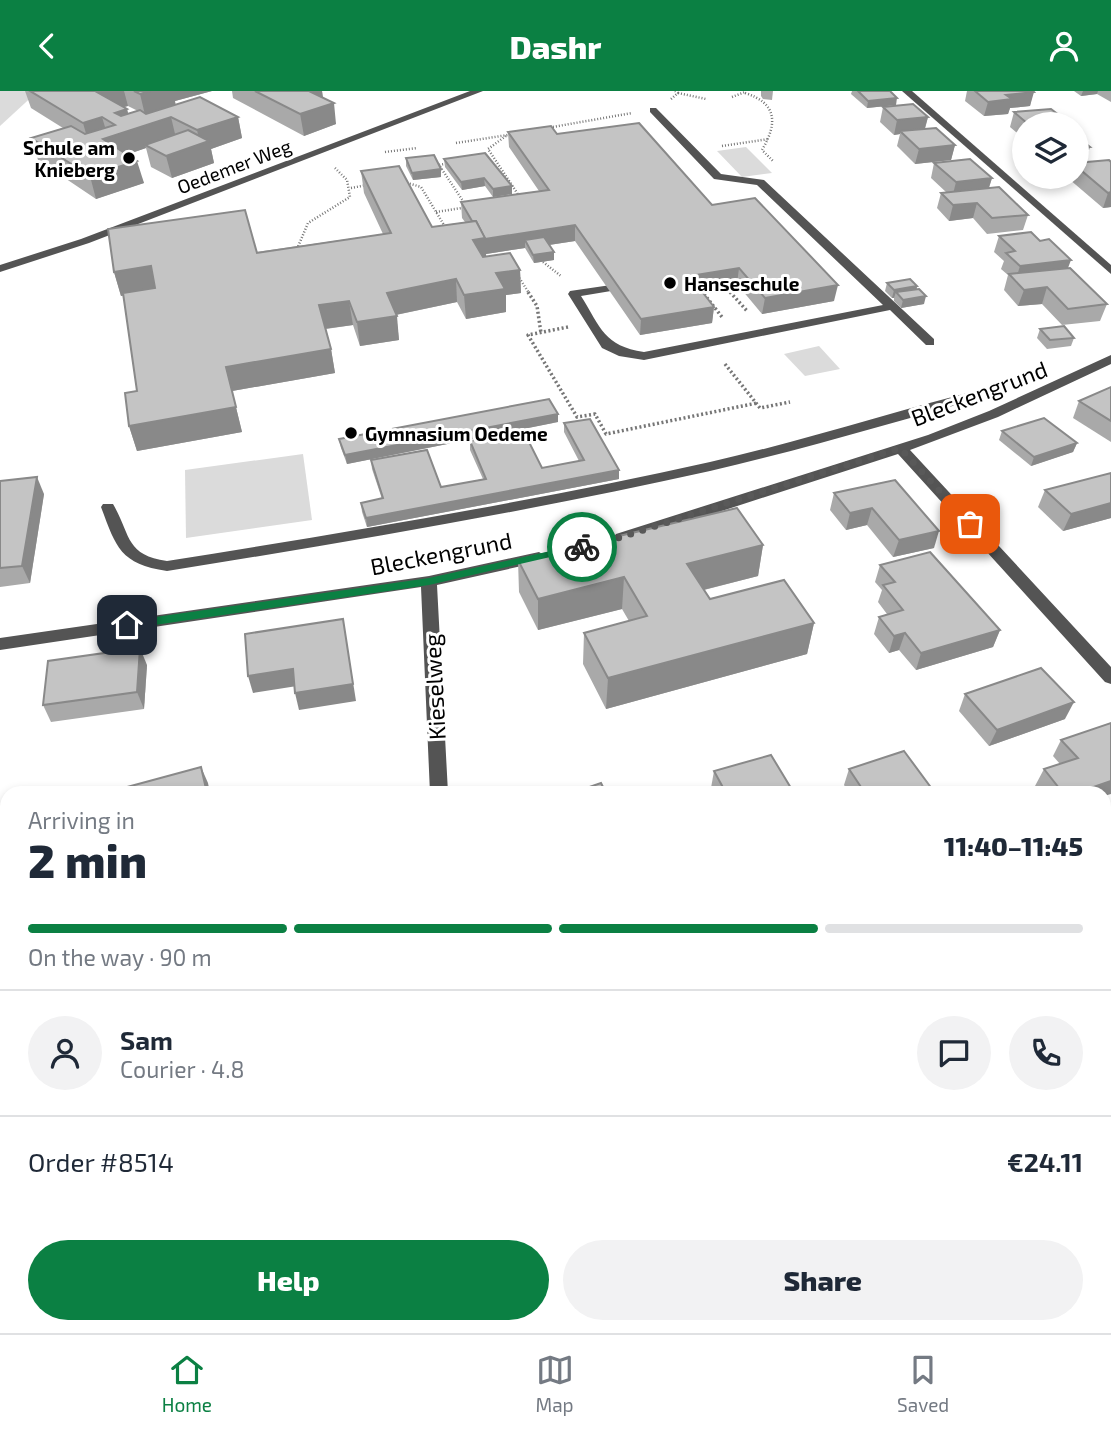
<!DOCTYPE html>
<html lang="en">
<head>
<meta charset="utf-8">
<style>
	:root { --surface:#fff; --page:#f2f2f3; --text:#1f2937; --muted:#747a83; --line:#e0e1e3; --accent:#0b8043 }
	body { margin:0; font-family:"Exo 2",sans-serif; background:var(--page); color:var(--text); height:100vh; display:flex; flex-direction:column; font-size:26px; white-space:nowrap }
	* { box-sizing:border-box; margin:0 }
	p { font-size:23px; color:var(--muted) }
	.icon { flex:none; width:38px; height:38px; fill:none; stroke:currentColor; stroke-width:2; stroke-linecap:round; stroke-linejoin:round }
	.map { position:relative; flex:1; overflow:hidden }
	.sheet { position:absolute; left:0px; top:695px; width:1111px; height:548px; display:flex; flex-direction:column; background:var(--surface); border-radius:21px 21px 0 0; box-shadow:0 4px 10px #0003 }
	.sheet>* { flex:none }
	.fabs { position:absolute; left:1012px; top:21px; display:grid; gap:14px }
	.fabs a { display:grid; place-items:center; width:77px; height:77px; border-radius:50%; background:var(--surface); box-shadow:0 4px 10px #0003; font-size:35px }
	.pin { position:absolute; display:grid; place-items:center; width:60px; height:60px; color:#fff; margin:-30px; border-radius:14px; box-shadow:0 4px 10px #0006 }
	.courier { position:absolute; display:grid; place-items:center; width:70px; height:70px; margin:-35px; border:5px solid #0b8043; border-radius:50%; background:#fff; color:#222; box-shadow:0 2px 9px #0007 }
	.headline em { font-style:normal; font-weight:800 }
	.headline div { display:flex; flex-direction:column-reverse }
	.headline { display:flex; align-items:center; justify-content:space-between; height:119px; padding:0 28px }
	h1 { font-size:46px; font-weight:800; line-height:52px }
	.bar { display:grid; grid-template-columns:repeat(4,1fr); gap:10px 7px; align-content:center; height:84px; padding:0 28px }
	.bar i { height:9px; border-radius:5px; background:var(--line) }
	.bar .active { background:var(--accent) }
	.bar p { grid-column:span 4 }
	.line { display:flex; align-items:center; gap:18px; padding:0 28px; border-top:2px solid var(--line) }
	.line div { flex:1 }
	.round { display:grid; place-items:center; flex:none; width:74px; height:74px; border-radius:37px; background:var(--page) }
	.cta { display:flex; gap:14px; margin-top:auto; padding:14px 28px }
	.cta a { flex:1; height:80px; border-radius:42px; background:var(--accent); color:#fff; font-size:28px; font-weight:800; line-height:80px; text-align:center }
	.cta a+a { background:var(--page); color:var(--text) }
	header { display:flex; justify-content:space-between; align-items:center; height:91px; padding:0 28px; background:var(--accent); color:#fff; font-size:32px; font-weight:800 }
	.tabs { display:flex; justify-content:space-around; align-items:center; height:98px; border-top:2px solid var(--line); background:var(--surface); font-size:19px; color:var(--muted) }
	.tabs a { display:grid; justify-items:center; gap:4px }
	.tabs .active { color:var(--accent) }
	.map>svg:first-child { display:block }
</style>
</head>
<body>
<header><svg class="icon" aria-label="back" viewBox="0 0 24 24"><path d="M15 5l-7 7 7 7"/></svg>Dashr<svg class="icon" aria-label="person" viewBox="0 0 24 24"><circle cx="12" cy="8" r="4"/><path d="M4 21q1-7 8-7t8 7"/></svg></header>
<div class="map">
<svg width="1111" height="1242" viewBox="0 0 1111 1242">
	<rect width="100%" height="100%" fill="#fff"/>
	<!-- green -->
	<g fill="#dbdbdb">
		<polygon points="0,0 38,0 0,35"/>
		<polygon points="746,56 772,82 742,86 717,60"/>
		<polygon points="819,255 840,278 805,285 784,263"/>
		<polygon points="303,363 312,429 186,447 185,379"/>
	</g>
	<g fill="none" stroke-linecap="round" stroke-linejoin="round">
		<!-- path-far1 -->
		<g stroke="#767676" stroke-width="2.5" stroke-dasharray="1 2" stroke-linecap="butt">
			<polyline points="678,2 706,8"/>
			<path d="M745 2C777 12 778 32 762 59L774 71"/>
			<polyline points="732,6 745,1"/>
			<polyline points="671,8 678,2 675,0"/>
			<polyline points="547,37 632,22"/>
			<polyline points="506,45 488,58 521,108"/>
			<polyline points="456,52 514,43"/>
			<polyline points="722,55 769,48"/>
			<polyline points="385,61 417,57"/>
			<polyline points="449,72 439,74 467,116"/>
			<polyline points="404,91 421,96 447,139"/>
			<polyline points="351,97 367,94"/>
			<polyline points="436,121 468,116"/>
			<polyline points="297,158 308,132 350,106 347,89 335,77"/>
			<polyline points="543,171 561,185"/>
			<polyline points="516,182 529,202"/>
			<polyline points="725,195 732,202"/>
		</g>
		<!-- path -->
		<g stroke="#767676" stroke-width="3.5" stroke-dasharray="2 2.5" stroke-linecap="butt">
			<polyline points="528,201 537,215 541,242"/>
			<polyline points="730,201 748,221"/>
			<polyline points="704,203 722,226"/>
			<polyline points="568,236 528,244 577,326 595,323 606,343 757,312"/>
			<polyline points="725,273 760,317 790,311"/>
		</g>
		<!-- minor -->
		<g fill="#545454" fill-rule="evenodd">
			<polygon points="470,0 483,0 89,152 0,181 0,174 81,148"/>
			<polygon points="902,0 912,0 1111,174 1111,183"/>
			<path d="M650 17H656L721 83 764 89 934 248V254H926L890 219 644 269 619 265 602 257 568 203 570 200 611 194V200L581 205C601 237 604 255 644 261L883 214 757 94 714 88 650 21Z"/>
			<polygon points="1111,264 1111,273 998,326 910,359 1111,576 1111,593 1105,591 898,363 626,451 621,452 613,447 616,443 928,344 989,320"/>
			<path d="M987 297 992 298V304C898 330 805 358 710 380 530 420 349 451 167 480 120 473 116 456 101 416L103 413H113C131 444 125 464 167 470 349 441 530 411 710 371 803 350 894 320 987 297Z"/>
			<polygon points="539,461 547,466 544,470 437,494 448,702 430,702 421,496 0,559 0,547 429,485"/>
			<polygon points="1111,790 1111,808 1104,810 1104,793"/>
			<polygon points="7,1208 7,1234 0,1237 0,1211"/>
			<rect x="458" y="1236" width="26" height="6"/>
		</g>
	</g>
	<!-- wall -->
	<g fill="#a9a9a9" fill-rule="evenodd">
		<path d="M25 0H212L175 10V14L238 26 242 47 211 58 214 72 172 87 151 76 146 57 128 63 144 92 96 108 38 69 31 47 63 37 31 17ZM128 15 138 20 128 23 127 18 123 16Z"/>
		<polygon points="232,0 322,0 323,7 336,33 304,45 233,7"/>
		<polygon points="761,0 773,0 772,9 763,8 761,5"/>
		<polygon points="852,0 890,0 896,14 867,17 851,3"/>
		<polygon points="967,0 1033,0 1030,15 1010,17 1008,23 984,25 965,10"/>
		<polygon points="1074,0 1111,0 1111,11 1097,3 1081,5"/>
		<polygon points="883,16 928,26 925,38 955,54 951,69 915,73 897,55 900,43 894,44 880,31"/>
		<polygon points="1014,21 1067,33 1024,33 1024,48 1010,36"/>
		<polygon points="508,41 557,43 712,114 834,210 762,223 737,193 701,199 714,216 712,232 640,244 575,150 549,154 554,169 534,172 525,157 486,163 486,166 520,179 521,202 506,204 506,221 466,228 457,211 396,224 399,249 360,255 353,234 326,238 331,258 335,282 232,300 242,341 137,360 129,335 137,300 123,204 121,205 114,181 383,143 364,102 361,80 432,136 465,131 462,127 461,111 539,100 509,56"/>
		<polygon points="485,62 512,103 493,106 485,95 462,99 445,76 444,68"/>
		<polygon points="406,67 441,86 413,89 406,75"/>
		<polygon points="1111,71 1111,116 1103,117 1069,88 1069,86 1076,86 1076,72"/>
		<polygon points="934,72 992,87 989,97 1028,124 1023,139 987,143 973,127 949,130 937,117 941,102 946,101 931,87"/>
		<polygon points="999,145 1068,177 1107,213 1100,230 1062,234 1042,213 1018,215 1004,199 1008,184 1001,178 1004,170 994,161"/>
		<polygon points="887,192 917,195 917,198 924,213 901,217 894,210 894,207 892,207 885,200"/>
		<polygon points="1040,238 1074,247 1071,255 1047,258 1037,247"/>
		<polygon points="1111,296 1111,351 1073,327 1079,310"/>
		<polygon points="558,331 347,373 341,357 339,348"/>
		<polygon points="564,332 619,388 367,436 362,421 361,412 382,408 372,378 371,369 441,396 483,388 470,359 470,350 542,377 579,370 564,341"/>
		<polygon points="1002,340 1077,352 1073,361 1031,375 999,349"/>
		<polygon points="1111,382 1111,427 1063,440 1038,416 1045,399"/>
		<polygon points="895,389 934,457 893,466 867,434 846,439 830,419 834,402"/>
		<polygon points="0,390 44,403 30,492 0,496"/>
		<polygon points="763,454 758,485 704,499 710,508 814,532 807,563 606,618 583,573 584,542 629,530 622,518 538,539 519,501 518,469"/>
		<polygon points="880,474 1000,539 993,556 916,579 899,559 889,562 874,543 879,526 887,523 878,511 882,499 875,491"/>
		<polygon points="147,574 144,618 51,631 43,614"/>
		<polygon points="965,603 1065,628 989,655 959,620"/>
		<polygon points="1111,632 1104,702 1041,702 1035,695 1044,678 1060,673 1053,665 1061,649"/>
		<polygon points="849,678 935,702 849,702 844,694"/>
		<polygon points="714,680 794,702 714,702 711,697"/>
		<polygon points="1111,892 1111,972 1105,975 1104,973 1104,894"/>
		<polygon points="558,1236 599,1236 583,1242 560,1242"/>
	</g>
	<!-- shaded-wall -->
	<g fill="#898989">
		<polygon points="101,0 124,0 128,15 103,22 97,1"/>
		<polygon points="150,0 212,0 175,10 176,15 145,24 140,3"/>
		<polygon points="296,0 322,0 324,15 334,12 336,33 304,45"/>
		<polygon points="1083,0 1098,0 1097,3 1081,5"/>
		<polygon points="1034,1 1030,15 1010,17 1008,23 984,25 988,11 1006,4"/>
		<polygon points="897,7 896,14 867,17 868,10"/>
		<polygon points="127,18 132,38 171,26 176,47 145,54 146,57 109,70 89,53 83,32 102,26 108,46 121,42 115,22"/>
		<polygon points="238,26 242,47 211,58 214,72 172,87 166,65 200,53 197,39"/>
		<polygon points="928,26 924,40 900,40 900,43 894,44 897,29"/>
		<polygon points="1068,31 1067,33 1041,33"/>
		<polygon points="955,54 951,69 915,73 919,58"/>
		<polygon points="1090,56 1085,71 1076,72 1076,57"/>
		<polygon points="137,70 144,92 96,108 90,85"/>
		<polygon points="441,78 441,86 413,89 412,82"/>
		<polygon points="484,87 485,95 462,99 461,91"/>
		<polygon points="992,87 987,102 952,107 956,91"/>
		<polygon points="512,95 512,103 493,106 493,98"/>
		<polygon points="1111,101 1111,116 1103,117 1108,102"/>
		<polygon points="977,112 973,127 949,130 953,114"/>
		<polygon points="575,134 575,150 529,157 525,149 525,157 486,163 487,170 474,172 473,149"/>
		<polygon points="554,161 554,169 534,172 533,164"/>
		<polygon points="1071,169 1065,185 1015,191 1020,175"/>
		<polygon points="151,175 158,199 121,205 114,181"/>
		<polygon points="739,177 737,193 688,201 690,185"/>
		<polygon points="520,179 521,202 506,204 506,221 466,228 464,204 496,182"/>
		<polygon points="456,188 457,211 390,225 387,202"/>
		<polygon points="838,194 834,210 762,223 765,207"/>
		<polygon points="917,195 915,204 896,201 894,207 892,207 894,199"/>
		<polygon points="1047,196 1042,213 1018,215 1024,199"/>
		<polygon points="926,205 924,213 901,217 903,209"/>
		<polygon points="349,210 353,234 323,238 319,214"/>
		<polygon points="714,216 712,232 640,244 641,228"/>
		<polygon points="397,225 399,249 360,255 357,231"/>
		<polygon points="331,258 335,282 232,300 242,341 137,360 129,335 226,276"/>
		<polygon points="558,323 558,331 347,373 345,364"/>
		<polygon points="1077,352 1073,361 1031,375 1034,366"/>
		<polygon points="619,379 619,388 367,436 366,427"/>
		<polygon points="37,386 44,403 30,492 22,475"/>
		<polygon points="1111,412 1111,427 1063,440 1071,423"/>
		<polygon points="872,417 867,434 846,439 850,422"/>
		<polygon points="939,440 934,457 893,466 899,449"/>
		<polygon points="763,454 758,485 683,504 687,473"/>
		<polygon points="624,486 622,518 538,539 538,508"/>
		<polygon points="343,528 356,610 299,619 295,602"/>
		<polygon points="814,532 807,563 606,618 608,587"/>
		<polygon points="1000,539 993,556 916,579 921,562"/>
		<polygon points="905,542 899,559 889,562 894,545"/>
		<polygon points="140,557 147,574 144,618 137,601"/>
		<polygon points="293,578 297,595 253,602 248,585"/>
		<polygon points="1074,611 1065,628 989,655 997,639"/>
		<polygon points="201,676 208,692 210,702 207,702"/>
		<polygon points="1111,690 1111,703 1104,705 1104,702 1076,702"/>
		<polygon points="7,928 7,943 0,935 0,930"/>
		<polygon points="208,1236 215,1236 216,1242 209,1242"/>
		<polygon points="578,1236 599,1236 583,1242 563,1242"/>
	</g>
	<!-- building -->
	<g fill="#c4c4c4" stroke="#898989" stroke-width="2">
		<polygon points="30,0 101,0 97,1 127,18 115,22 121,25 140,19 146,23 200,6 238,26 197,39 171,26 103,48 137,70 90,85 31,47 71,35 85,43 115,34 102,26 83,32"/>
		<polygon points="134,0 150,0 140,3"/>
		<polygon points="255,0 309,0 334,12 300,23"/>
		<polygon points="858,0 890,0 897,7 868,10"/>
		<polygon points="975,0 1033,0 1034,1 1006,4 1012,8 988,11"/>
		<polygon points="913,13 928,26 897,29 883,16"/>
		<polygon points="1051,18 1068,31 1028,33 1014,21"/>
		<polygon points="639,32 712,114 755,107 838,194 765,207 739,177 690,185 714,216 641,228 575,134 485,148 476,130 472,130 461,111 549,99 508,41 551,35 557,43"/>
		<polygon points="936,37 955,54 919,58 900,40"/>
		<polygon points="188,39 209,50 166,65 145,54"/>
		<polygon points="1076,45 1090,56 1076,57"/>
		<polygon points="485,62 512,95 493,98 484,87 461,91 444,68"/>
		<polygon points="434,64 441,78 412,82 406,67"/>
		<polygon points="970,68 992,87 956,91 934,72"/>
		<polygon points="1109,69 1111,71 1111,101 1108,102 1076,75 1076,72"/>
		<polygon points="399,75 432,136 476,130 485,147 473,149 483,166 510,162 520,179 496,182 505,198 464,204 456,188 387,202 397,225 357,231 349,210 319,214 331,258 226,276 236,316 129,335 125,302 137,300 123,202 155,197 151,175 114,181 108,138 245,119 257,162 391,142 361,80"/>
		<polygon points="999,96 1028,124 992,127 977,112 953,114 941,102"/>
		<polygon points="1031,141 1040,150 1049,148 1071,169 1020,175 1006,162 1015,160 999,145"/>
		<polygon points="544,146 554,161 533,164 525,149"/>
		<polygon points="1070,177 1107,213 1068,218 1047,196 1024,199 1009,183"/>
		<polygon points="910,188 917,195 894,199 887,192"/>
		<polygon points="919,198 926,205 903,209 896,201"/>
		<polygon points="1064,235 1074,247 1050,249 1040,238"/>
		<polygon points="1111,296 1111,330 1079,310"/>
		<polygon points="549,308 558,323 345,364 339,348"/>
		<polygon points="1044,327 1077,352 1034,366 1002,340"/>
		<polygon points="590,328 619,379 366,427 361,412 383,407 371,369 427,359 441,396 486,388 470,350 524,341 542,377 584,369 564,332"/>
		<polygon points="1111,382 1111,412 1071,423 1045,399"/>
		<polygon points="37,386 22,475 0,477 0,390"/>
		<polygon points="895,389 939,440 899,449 872,417 850,422 834,402"/>
		<polygon points="737,417 763,454 687,473 710,508 784,489 814,532 608,587 584,542 647,525 624,486 538,508 518,469"/>
		<polygon points="930,461 1000,539 921,562 905,542 894,545 879,526 903,519 883,494 895,491 880,474"/>
		<polygon points="343,528 353,593 295,602 293,578 248,585 245,543"/>
		<polygon points="140,557 137,601 43,614 48,570"/>
		<polygon points="1041,577 1074,611 997,639 965,603"/>
		<polygon points="1111,632 1111,690 1076,702 1063,702 1044,678 1078,667 1061,649"/>
		<polygon points="904,660 935,702 865,702 849,678"/>
		<polygon points="771,664 794,702 726,702 714,680"/>
		<polygon points="201,676 207,702 105,702"/>
		<polygon points="601,692 606,702 572,702"/>
		<polygon points="7,861 7,928 0,930 0,863"/>
		<polygon points="1111,892 1111,953 1104,944 1104,894"/>
		<polygon points="164,1236 208,1236 209,1242 148,1242"/>
		<polygon points="291,1236 380,1236 381,1242 292,1242"/>
		<polygon points="561,1236 578,1236 563,1241"/>
	</g>
	<!-- route -->
	<polygon fill="#0b8043" points="582,453 585,454 585,458 429,494 127,538 122,534 127,530 429,487"/>
	<g fill="none" stroke-linecap="round" stroke-linejoin="round">
		<!-- done -->
		<polyline stroke="#595959" stroke-width="7" stroke-dasharray="0 12.6" points="582,456 612,449 900,357 970,433"/>
	</g>
	<!-- markers -->
	<g fill="#000" stroke="#fff" stroke-width="2.5">
		<circle cx="129" cy="67" r="7"/>
		<circle cx="670" cy="192" r="7"/>
		<circle cx="351" cy="342" r="7"/>
	</g>
	<g text-anchor="middle" dominant-baseline="central" stroke-width="6" stroke-linejoin="round" paint-order="stroke">
		<!-- far-poi labels -->
		<g font-size="19" font-weight="bold" fill="#000" stroke="#fff" text-anchor="start">
			<text x="115" y="56" text-anchor="end">Schule am<tspan x="115" dy="22">Knieberg</tspan></text>
			<text x="684" y="192">Hanseschule</text>
			<text x="365" y="342">Gymnasium Oedeme</text>
		</g>
		<!-- far-street labels -->
		<g font-size="19" fill="#000" stroke="#fff">
			<text transform="translate(234 75) rotate(-21)">Oedemer Weg</text>
		</g>
		<!-- street labels -->
		<g font-size="23" fill="#000" stroke="#fff">
			<text transform="translate(979 302) rotate(-21)">Bleckengrund</text>
			<text transform="translate(441 462) rotate(-11)">Bleckengrund</text>
			<text transform="translate(434 596) rotate(-93)">Kieselweg</text>
		</g>
	</g>
</svg>
<div class="fabs">
<a><svg class="icon" aria-label="layers" viewBox="0 0 24 24"><path d="M12 4l9 5-9 5-9-5zM3 14l9 5 9-5"/></svg></a>
</div>
<div class="pin" style="left:970px;top:433px;background:#ea580c"><svg class="icon" aria-label="bag" viewBox="0 0 24 24"><path d="M5 8h14l-1 12H6zM9 8a3 3 0 0 1 6 0"/></svg></div>
<div class="pin" style="left:127px;top:534px;background:#1f2937"><svg class="icon" aria-label="home" viewBox="0 0 24 24"><path d="M3 11l9-7 9 7M6 9v11h12V9"/></svg></div>
<div class="courier" style="left:582px;top:456px"><svg class="icon" aria-label="bike" viewBox="0 0 24 24"><circle cx="6" cy="16" r="4"/><circle cx="18" cy="16" r="4"/><path d="M6 16l4-8h5l3 8M10 8l3 8H6M13 5h3"/></svg></div>
<section class="sheet">
<div class="headline"><div><h1>2 min</h1><p>Arriving in</p></div><em>11:40–11:45</em></div>
<div class="bar"><i class="active"></i><i class="active"></i><i class="active"></i><i></i><p>On the way · 90 m</p></div>
<div class="line" style="height:126px"><a class="round"><svg class="icon" aria-label="person" viewBox="0 0 24 24"><circle cx="12" cy="8" r="4"/><path d="M4 21q1-7 8-7t8 7"/></svg></a><div><b>Sam</b><p>Courier · 4.8</p></div><a class="round"><svg class="icon" aria-label="chat" viewBox="0 0 24 24"><path d="M4 5h16v11H9l-5 4z"/></svg></a><a class="round"><svg class="icon" aria-label="phone" viewBox="0 0 24 24"><path d="M5 4h4l2 5-3 2q2 4 5 5l2-3 5 2v4C11 20 4 13 5 4z"/></svg></a></div>
<div class="line" style="height:91px"><div>Order #8514</div><b>€24.11</b></div>
<div class="cta"><a>Help</a><a>Share</a></div>
</section>
</div>
<nav class="tabs">
<a class="active"><svg class="icon" aria-label="home" viewBox="0 0 24 24"><path d="M3 11l9-7 9 7M6 9v11h12V9"/></svg>Home</a>
<a><svg class="icon" aria-label="map" viewBox="0 0 24 24"><path d="M3 6l6-2 6 2 6-2v14l-6 2-6-2-6 2zM9 4v14M15 6v14"/></svg>Map</a>
<a><svg class="icon" aria-label="saved" viewBox="0 0 24 24"><path d="M7 4h10v16l-5-4-5 4z"/></svg>Saved</a>
</nav>
</body>
</html>
